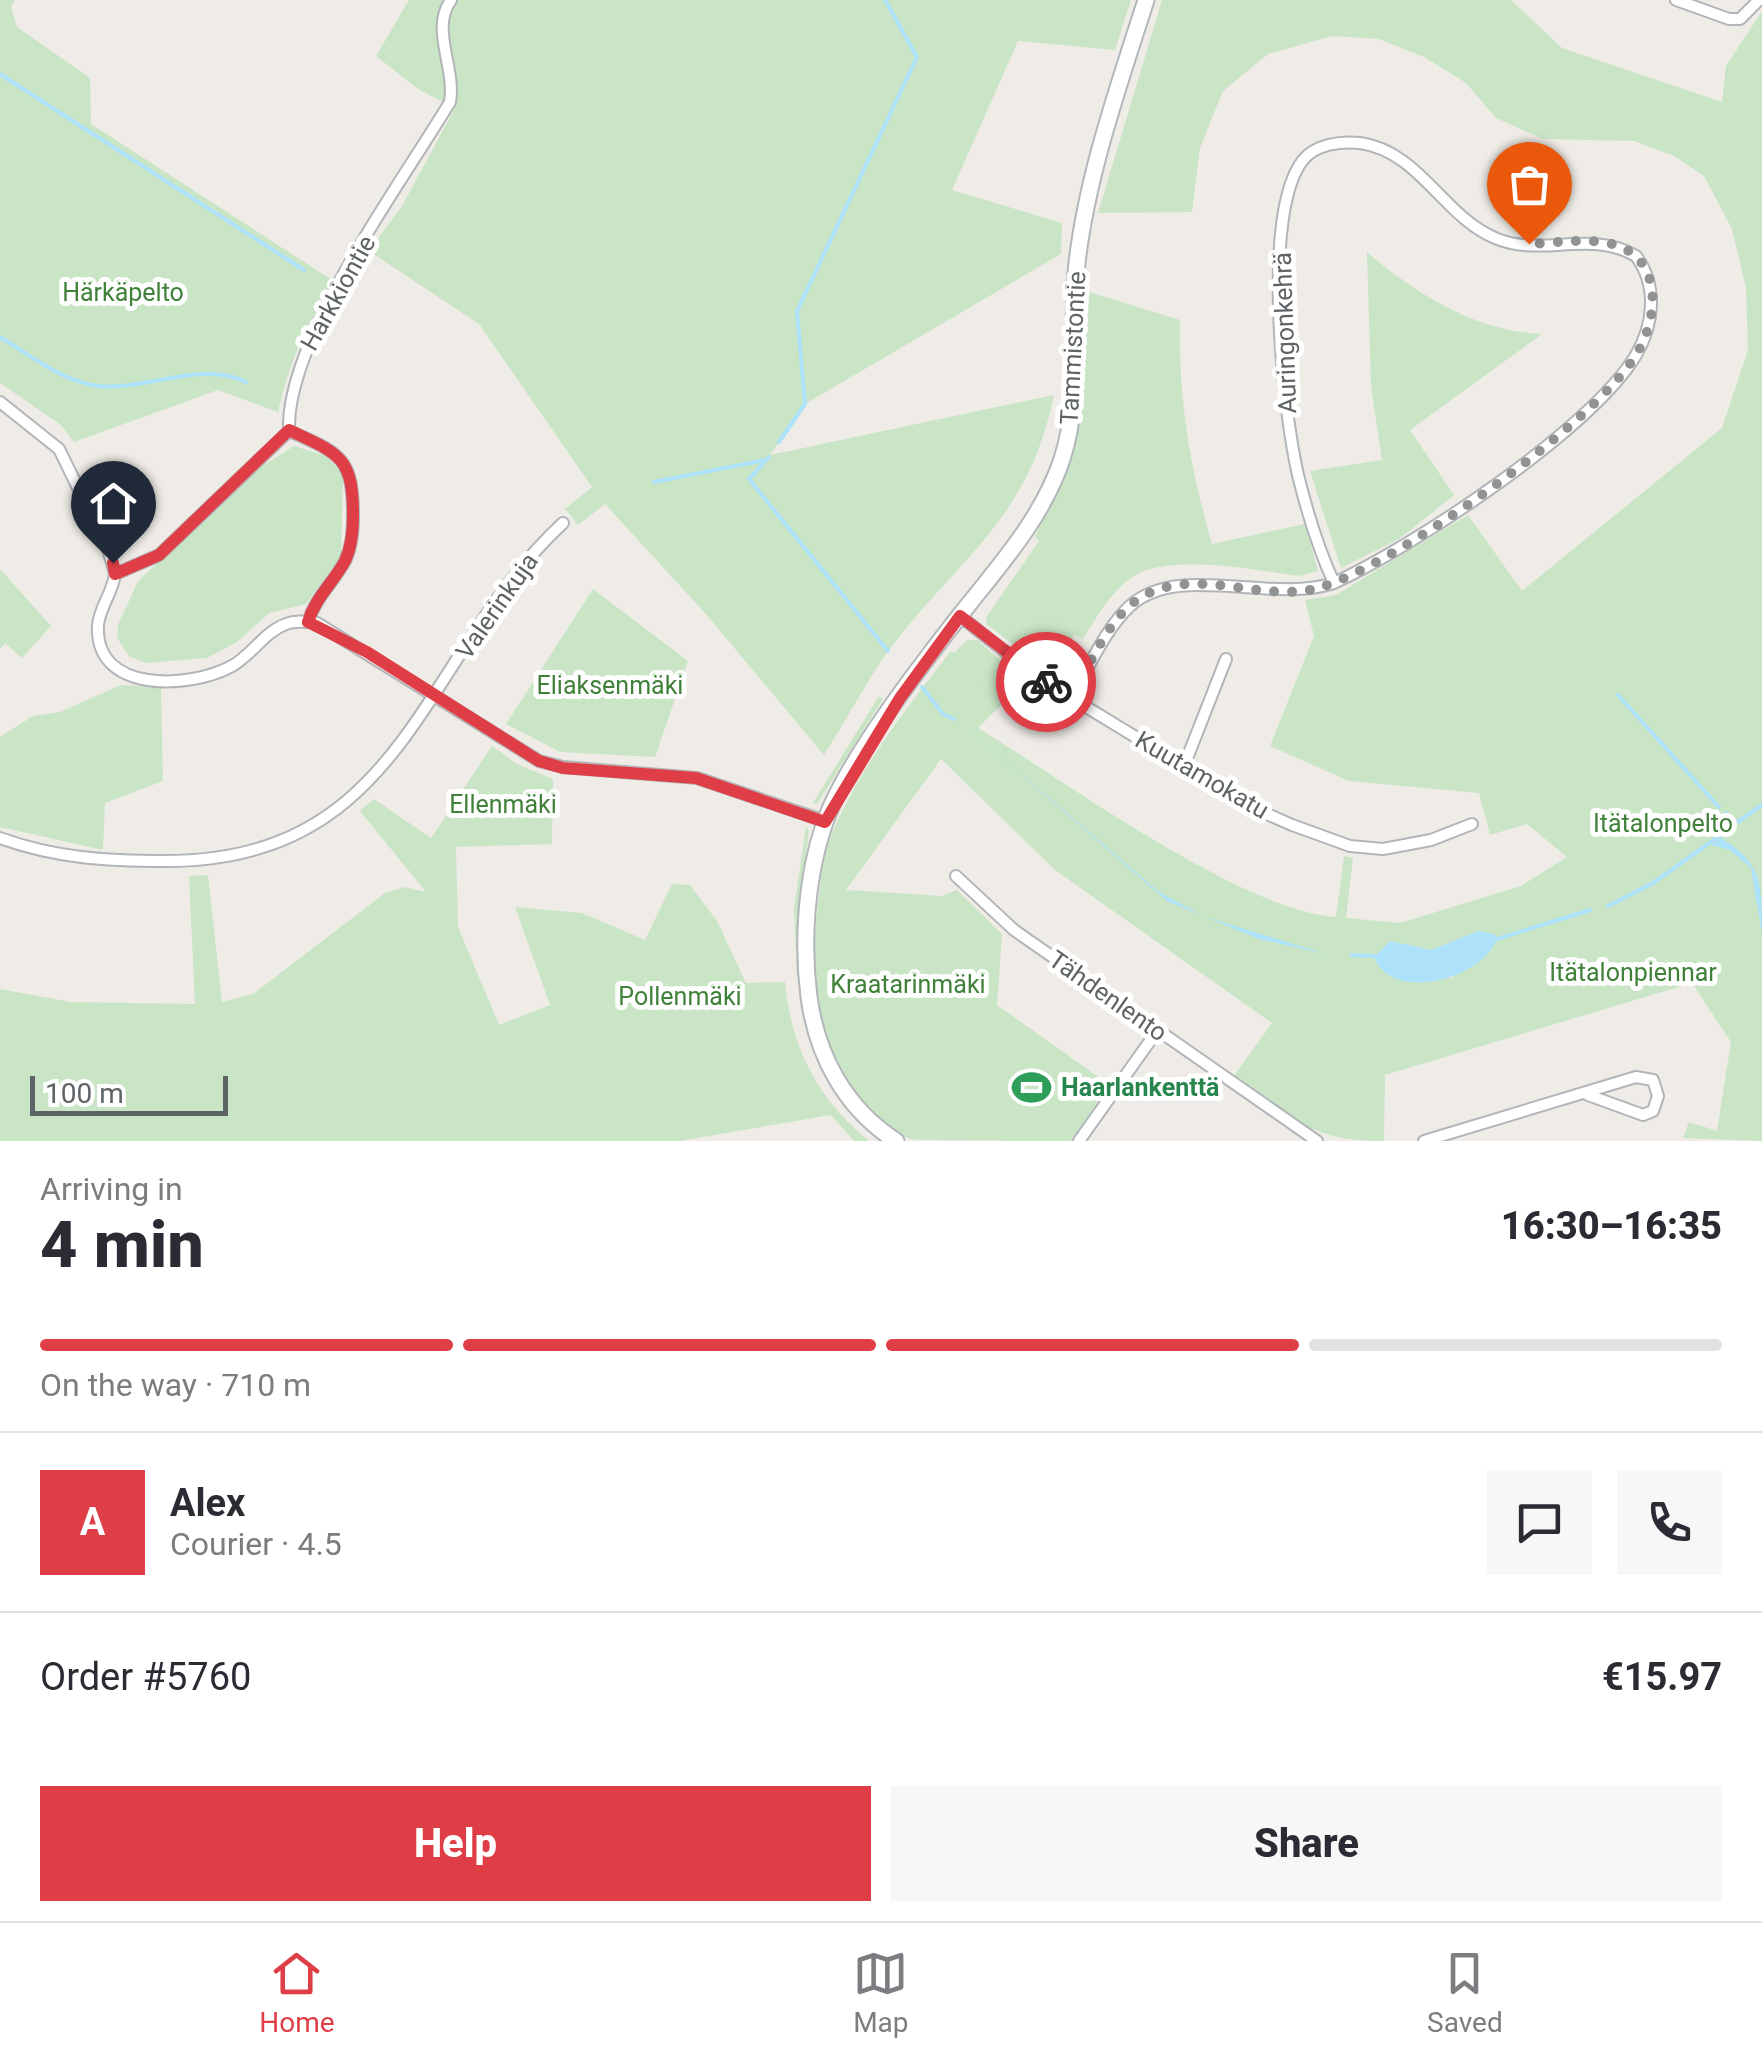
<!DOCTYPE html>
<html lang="en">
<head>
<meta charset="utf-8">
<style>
	:root { --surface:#fff; --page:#f7f7f7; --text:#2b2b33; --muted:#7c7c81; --line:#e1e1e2; --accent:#df3e46 }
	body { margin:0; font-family:Roboto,sans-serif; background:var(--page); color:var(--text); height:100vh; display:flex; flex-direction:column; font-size:38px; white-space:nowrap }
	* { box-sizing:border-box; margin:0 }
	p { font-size:32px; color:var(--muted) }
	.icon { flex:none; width:55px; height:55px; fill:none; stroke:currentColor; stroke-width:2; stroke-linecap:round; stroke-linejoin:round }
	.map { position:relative; height:1141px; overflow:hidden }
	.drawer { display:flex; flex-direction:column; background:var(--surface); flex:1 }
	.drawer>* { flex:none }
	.scale { position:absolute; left:30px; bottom:25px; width:198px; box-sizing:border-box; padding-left:10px; border:5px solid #5e6366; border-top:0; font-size:28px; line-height:35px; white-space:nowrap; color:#5e6366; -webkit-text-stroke:8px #fff; paint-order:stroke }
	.pin { position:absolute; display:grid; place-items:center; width:85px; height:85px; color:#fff; margin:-102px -42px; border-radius:50% 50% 50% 0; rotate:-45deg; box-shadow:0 0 10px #0007 }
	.pin .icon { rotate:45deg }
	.courier { position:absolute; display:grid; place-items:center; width:100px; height:100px; margin:-50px; border:8px solid #df3e46; border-radius:50%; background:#fff; color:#222; box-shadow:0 2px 12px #0007 }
	.overview em { font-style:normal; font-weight:800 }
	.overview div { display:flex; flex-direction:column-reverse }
	.overview { display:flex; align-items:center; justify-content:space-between; height:170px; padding:0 40px }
	h1 { font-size:65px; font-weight:800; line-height:75px }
	.bar { display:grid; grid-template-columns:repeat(4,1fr); gap:15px 10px; align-content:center; height:120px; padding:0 40px }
	.bar i { height:12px; border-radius:8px; background:var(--line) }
	.bar .on { background:var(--accent) }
	.bar p { grid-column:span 4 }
	.line { display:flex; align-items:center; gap:25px; padding:0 40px; border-top:2px solid var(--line) }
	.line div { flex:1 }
	.round { display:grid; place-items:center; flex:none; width:105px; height:105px; border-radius:0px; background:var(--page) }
	.primary-button { display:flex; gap:20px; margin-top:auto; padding:20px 40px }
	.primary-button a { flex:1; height:115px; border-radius:0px; background:var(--accent); color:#fff; font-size:40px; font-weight:800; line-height:115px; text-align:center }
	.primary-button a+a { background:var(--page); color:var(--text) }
	.tab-bar { display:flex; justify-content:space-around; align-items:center; height:140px; border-top:2px solid var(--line); background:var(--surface); font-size:28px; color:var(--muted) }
	.tab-bar a { display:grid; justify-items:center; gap:5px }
	.tab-bar .on { color:var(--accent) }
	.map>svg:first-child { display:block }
</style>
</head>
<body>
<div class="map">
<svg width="1762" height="1141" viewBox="0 0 1762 1141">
	<rect width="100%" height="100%" fill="#efece7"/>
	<!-- green -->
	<g fill="#c9e5c5" fill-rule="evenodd">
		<path d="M0 0H15L11 6 17 27 90 78 91 124 335 282C306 324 289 363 278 412L218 390 74 442 61 425 0 383Z"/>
		<path d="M409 0H1131L1115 50 1018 41 952 190 1062 223 1061 254 805 404 770 455 1054 395C1028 521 961 555 889 650 865 683 846 721 824 755L705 613 605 504 578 525 565 509 592 487 479 324 369 251 402 206 455 108 418 89 376 56Z"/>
		<path d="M1162 0H1511L1562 48 1722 102 1726 66 1762 11V1141L1683 1138 1689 1122 1717 1131 1731 1042 1692 983 1385 1075 1384 1141C1309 1141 1293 1118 1234 1076L1272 1023 1055 870 941 759 846 890 942 896 957 890 1002 934 997 1005 1110 1085 1071 1141C1040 1141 933 1141 911 1139 816 1103 807 987 818 903 821 880 822 857 831 836 860 767 905 710 951 651L954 653 967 640H977L1025 681 978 728C1065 781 1240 910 1336 917L1344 856 1353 858 1346 918 1400 923 1521 886 1567 857 1527 824 1490 835 1479 793 1349 781 1270 746 1314 636 1305 600 1336 595 1468 515 1522 591 1722 428 1748 350 1746 288 1732 229 1704 176 1674 156 1634 141 1543 139 1496 118 1466 83 1424 57 1379 39 1332 36 1268 54 1223 91 1200 148 1192 212 1098 213ZM1478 931 1492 950 1451 978 1431 979 1390 941 1431 950Z"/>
		<path d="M1367 252C1417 295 1476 331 1542 334L1410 430 1454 495 1399 539 1341 568 1310 471 1382 460 1371 386Z"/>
		<path d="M1089 292 1180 320C1178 399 1190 468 1212 544L1305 524 1318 571 1300 576C1258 571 1167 551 1131 578 1110 593 1096 618 1083 639L1074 635 1065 651 1073 656 1058 678 986 624 987 616 1039 541 1035 537 1075 445Z"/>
		<polygon points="294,446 326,456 343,474 341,556 306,604 269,613 237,642 207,658 146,663 130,657 117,638 118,625 138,581 253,472"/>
		<polygon points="0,569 51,626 22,658 5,643 0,649"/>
		<polygon points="593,589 688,661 655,757 560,752 506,724"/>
		<polygon points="121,685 161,687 163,781 105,803 103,850 0,827 0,737 33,716 60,712"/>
		<polygon points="879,696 883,699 817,804 813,803"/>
		<path d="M492 746 517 764 553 779 552 844 456 847 458 927 499 1025 550 1005 515 907 582 913 645 940 672 884 690 885 717 921 746 983 785 982C791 1048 818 1099 869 1141H854L831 1115 679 1141H0V989L71 1002 195 1004 189 876 208 875 222 1002 253 994 385 893 404 887 426 892 360 811 374 799 431 838Z"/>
		<polygon points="806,827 809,831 799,908 797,980 794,908"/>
	</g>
	<!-- water -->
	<g fill="#ade2fa">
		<polygon points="965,726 1159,892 1203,916 1325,954 1259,939 1167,901"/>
		<path d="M1721 838C1762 864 1762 881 1762 935L1751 868 1730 850 1711 845Z"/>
		<path d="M1478 931 1494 934 1497 938C1484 979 1392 1004 1374 957L1390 941 1431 950Z"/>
	</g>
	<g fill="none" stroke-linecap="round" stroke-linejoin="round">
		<!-- stream -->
		<g stroke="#ade2fa" stroke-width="4">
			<polyline points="0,74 304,270"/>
			<path d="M0 337C30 355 63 382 98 386 145 391 202 360 246 382"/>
			<polyline points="779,442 805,404 797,311 917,57 885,0"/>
			<polyline points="769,457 749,479 888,651"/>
			<polyline points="654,482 765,460"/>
			<polyline points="922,687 943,714 954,719"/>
			<polyline points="1618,695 1719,807"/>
			<polyline points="1726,813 1734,825"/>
			<polyline points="1736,823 1762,805"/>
			<polyline points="1608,906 1653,883 1722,834"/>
			<polyline points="1494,940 1590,910"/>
			<polyline points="1352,955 1375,956"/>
		</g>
		<defs>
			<g id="street">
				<polyline points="1676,0 1729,19 1740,19 1759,0"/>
				<polyline points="0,402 59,449 108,549 115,574 159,555 289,431"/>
				<path d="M115 574C113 592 100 606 98 625 94 694 190 689 232 666 252 655 264 632 286 624 296 620 307 622 317 623L539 761 563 767 697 778 825 821"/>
				<polyline points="960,616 1037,677 1249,806 1292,825 1350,846 1383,849 1431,840 1472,824"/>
				<path d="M308 622C315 598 333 583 345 561 352 546 353 532 353 515 353 456 339 453 289 431 285 341 402 182 450 102 456 67 430 29 451 0"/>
				<path d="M1071 697C1089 668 1105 629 1130 606 1179 562 1269 604 1334 583 1318 548 1307 512 1298 475 1283 410 1261 213 1303 160 1316 144 1341 141 1360 143 1419 151 1444 217 1495 238 1541 258 1590 229 1636 256 1658 286 1654 324 1636 355 1592 429 1413 547 1334 583"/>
				<polyline points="1184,766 1226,659"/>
				<path d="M0 838C55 858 107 861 165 861 408 861 421 654 563 523"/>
				<polyline points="956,876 1014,930 1317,1141"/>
				<polyline points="1079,1141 1157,1031"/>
				<polyline points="1424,1141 1636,1077 1653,1080 1658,1096 1653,1111 1643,1115 1588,1095"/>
			</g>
			<path id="secondary" d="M896 1141C845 1108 817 1056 809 997 802 942 806 878 824 825 844 763 927 657 969 604 1005 559 1044 514 1062 459 1083 395 1069 328 1077 263 1087 175 1119 85 1146 0"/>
		</defs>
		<!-- street casing -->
		<use href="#street" stroke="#b2b5b8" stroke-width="14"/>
		<!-- secondary casing -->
		<use href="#secondary" stroke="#b3b7ba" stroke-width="19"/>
		<!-- street -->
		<use href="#street" stroke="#fff" stroke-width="10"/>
		<!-- secondary -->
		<use href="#secondary" stroke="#fff" stroke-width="15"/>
	</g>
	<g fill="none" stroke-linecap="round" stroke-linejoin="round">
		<!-- done -->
		<path stroke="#919393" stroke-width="10" stroke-dasharray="0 18" d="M1046 682 1071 697C1090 666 1108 618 1140 598 1195 564 1261 604 1318 588 1395 566 1591 425 1634 358 1651 333 1661 292 1643 265 1620 230 1564 243 1529 244"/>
		<!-- route -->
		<path stroke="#df3e46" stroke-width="12" d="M113 563 115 574 159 555 289 430C339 454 353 456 353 515 353 531 352 546 345 561 333 583 315 598 308 622L367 652 539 761 563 768 696 778 825 822 900 698 960 616 1046 682"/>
	</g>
	<!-- icons -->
	<defs>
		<symbol id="stadium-bare" viewBox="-9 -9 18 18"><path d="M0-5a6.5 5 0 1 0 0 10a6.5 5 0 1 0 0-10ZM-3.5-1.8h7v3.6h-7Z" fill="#2e9e5b" stroke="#fff" stroke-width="2.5" paint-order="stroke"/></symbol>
	</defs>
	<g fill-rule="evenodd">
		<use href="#stadium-bare" x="1004" y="1060" width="55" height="55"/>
	</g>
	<g text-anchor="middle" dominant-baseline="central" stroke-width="10" stroke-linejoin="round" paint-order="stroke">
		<!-- park labels -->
		<g font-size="25" fill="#40813a" stroke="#fff">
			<text x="123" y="292">Härkäpelto</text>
			<text x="610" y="685">Eliaksenmäki</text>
			<text x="503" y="804">Ellenmäki</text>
			<text x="1663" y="823">Itätalonpelto</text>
			<text x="1633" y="972">Itätalonpiennar</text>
			<text x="908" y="984">Kraatarinmäki</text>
			<text x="680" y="996">Pollenmäki</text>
		</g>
		<!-- street labels -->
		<g font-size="25" fill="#5e6366" stroke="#fff">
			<text transform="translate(338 293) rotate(-61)">Harkkiontie</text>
			<text transform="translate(1285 333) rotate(-92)">Auringonkehrä</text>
			<text transform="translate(1073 348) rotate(-87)">Tammistontie</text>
			<text transform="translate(497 606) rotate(-55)">Valerinkuja</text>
			<text transform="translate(1202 775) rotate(30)">Kuutamokatu</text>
			<text transform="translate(1108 996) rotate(35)">Tähdenlento</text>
		</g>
		<!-- leisure labels -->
		<g font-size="25" font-weight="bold" fill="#27864d" stroke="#fff" text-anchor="start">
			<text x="1061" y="1087">Haarlankenttä</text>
		</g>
	</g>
</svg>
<div class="scale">100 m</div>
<div class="pin" style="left:1529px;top:244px;background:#ea580c"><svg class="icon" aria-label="bag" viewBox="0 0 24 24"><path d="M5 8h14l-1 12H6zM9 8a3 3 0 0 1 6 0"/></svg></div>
<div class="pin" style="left:113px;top:563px;background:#1f2937"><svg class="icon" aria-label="home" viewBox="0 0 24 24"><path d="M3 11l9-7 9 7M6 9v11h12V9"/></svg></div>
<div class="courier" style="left:1046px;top:682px"><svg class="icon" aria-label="bike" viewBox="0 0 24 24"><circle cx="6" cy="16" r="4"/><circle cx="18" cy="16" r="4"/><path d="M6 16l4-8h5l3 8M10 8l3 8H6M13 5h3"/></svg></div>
</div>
<section class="drawer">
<div class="overview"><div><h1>4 min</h1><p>Arriving in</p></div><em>16:30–16:35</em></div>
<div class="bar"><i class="on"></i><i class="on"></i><i class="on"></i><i></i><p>On the way · 710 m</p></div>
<div class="line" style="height:180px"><b class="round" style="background:var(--accent);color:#fff">A</b><div><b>Alex</b><p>Courier · 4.5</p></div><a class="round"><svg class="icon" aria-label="chat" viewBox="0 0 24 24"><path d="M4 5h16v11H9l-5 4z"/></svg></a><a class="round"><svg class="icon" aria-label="phone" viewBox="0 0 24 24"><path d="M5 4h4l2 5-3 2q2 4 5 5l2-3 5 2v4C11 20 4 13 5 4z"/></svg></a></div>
<div class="line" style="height:130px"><div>Order #5760</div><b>€15.97</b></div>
<div class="primary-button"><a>Help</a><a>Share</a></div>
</section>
<nav class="tab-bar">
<a class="on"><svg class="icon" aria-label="home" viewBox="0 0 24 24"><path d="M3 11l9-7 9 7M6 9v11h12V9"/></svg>Home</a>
<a><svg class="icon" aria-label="map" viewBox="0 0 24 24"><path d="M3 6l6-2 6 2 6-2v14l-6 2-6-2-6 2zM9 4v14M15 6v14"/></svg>Map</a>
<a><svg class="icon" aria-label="saved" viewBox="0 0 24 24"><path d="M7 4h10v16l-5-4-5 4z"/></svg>Saved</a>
</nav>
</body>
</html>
